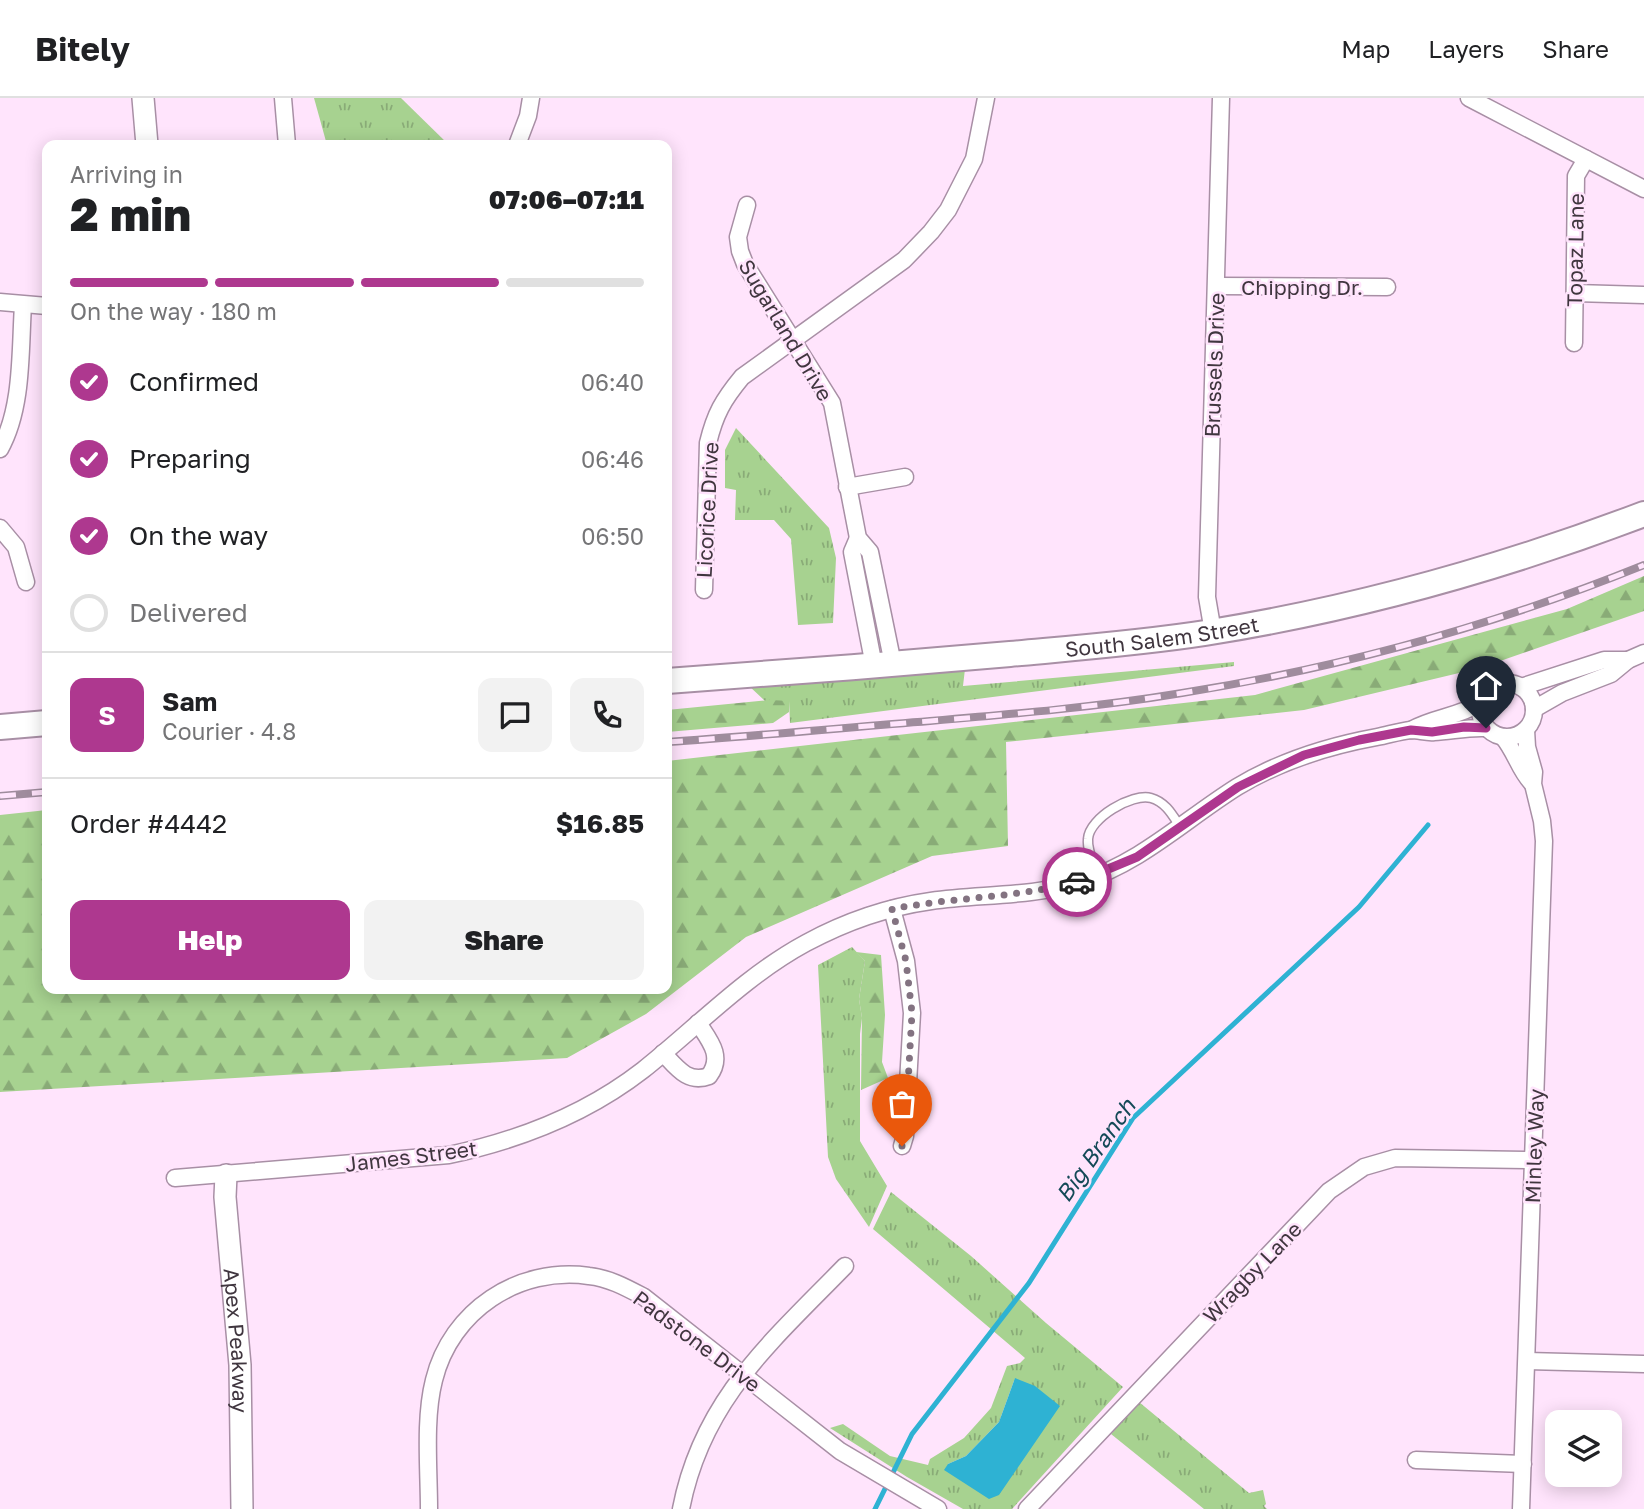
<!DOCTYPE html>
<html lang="en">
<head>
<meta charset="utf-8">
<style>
	:root { --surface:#fff; --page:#f2f2f2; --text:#202124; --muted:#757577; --line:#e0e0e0; --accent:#ae388f }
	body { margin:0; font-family:"Golos Text",sans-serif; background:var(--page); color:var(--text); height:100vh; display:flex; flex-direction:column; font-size:26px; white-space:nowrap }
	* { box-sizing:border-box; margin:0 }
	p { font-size:23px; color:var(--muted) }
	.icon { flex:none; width:38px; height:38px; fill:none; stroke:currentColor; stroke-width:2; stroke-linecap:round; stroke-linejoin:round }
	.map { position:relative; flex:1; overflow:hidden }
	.details { position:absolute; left:42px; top:42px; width:630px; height:854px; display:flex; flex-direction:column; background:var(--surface); border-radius:14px; box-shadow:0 4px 18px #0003 }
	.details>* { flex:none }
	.fabs { position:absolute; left:1545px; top:1312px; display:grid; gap:14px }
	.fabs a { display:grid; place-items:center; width:77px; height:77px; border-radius:14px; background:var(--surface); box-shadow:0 4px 18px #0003; font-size:35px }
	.pin { position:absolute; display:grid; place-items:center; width:60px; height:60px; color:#fff; margin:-72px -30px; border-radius:50% 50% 50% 0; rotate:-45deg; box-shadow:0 0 7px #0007 }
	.pin .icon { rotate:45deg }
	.courier { position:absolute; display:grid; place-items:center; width:70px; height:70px; margin:-35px; border:5px solid #ae388f; border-radius:50%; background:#fff; color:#222; box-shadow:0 2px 9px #0007 }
	.headline em { font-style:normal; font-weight:800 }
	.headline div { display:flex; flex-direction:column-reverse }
	.headline { display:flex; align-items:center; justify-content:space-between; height:119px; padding:0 28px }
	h1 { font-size:46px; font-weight:800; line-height:52px }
	.bar { display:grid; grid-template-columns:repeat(4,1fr); gap:10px 7px; align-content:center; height:84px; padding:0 28px }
	.bar i { height:9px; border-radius:5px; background:var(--line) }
	.bar .current { background:var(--accent) }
	.bar p { grid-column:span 4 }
	.line { display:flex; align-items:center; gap:18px; padding:0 28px; border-top:2px solid var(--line) }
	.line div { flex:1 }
	.round { display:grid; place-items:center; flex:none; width:74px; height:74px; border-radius:14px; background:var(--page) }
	ol { padding:0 28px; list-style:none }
	li { display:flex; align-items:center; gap:21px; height:77px }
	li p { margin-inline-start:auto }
	li .icon { padding:7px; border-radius:50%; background:var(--accent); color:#fff; stroke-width:4 }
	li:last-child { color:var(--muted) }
	li i { width:38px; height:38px; border:4px solid var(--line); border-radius:50% }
	.cta { display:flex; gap:14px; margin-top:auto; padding:14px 28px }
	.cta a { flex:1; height:80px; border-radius:14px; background:var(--accent); color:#fff; font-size:28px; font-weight:800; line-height:80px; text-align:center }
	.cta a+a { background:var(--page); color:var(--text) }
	header { display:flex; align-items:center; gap:42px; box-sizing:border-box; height:98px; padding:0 35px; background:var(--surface); border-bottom:2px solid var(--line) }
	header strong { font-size:33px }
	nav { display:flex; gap:38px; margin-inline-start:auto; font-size:24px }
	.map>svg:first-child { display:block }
</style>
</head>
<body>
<header>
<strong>Bitely</strong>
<nav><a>Map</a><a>Layers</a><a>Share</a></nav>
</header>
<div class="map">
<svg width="1644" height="1411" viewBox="0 0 1644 1411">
	<defs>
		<pattern id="grass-tufts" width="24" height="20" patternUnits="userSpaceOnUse" patternTransform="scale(1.75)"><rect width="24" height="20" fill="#a7d290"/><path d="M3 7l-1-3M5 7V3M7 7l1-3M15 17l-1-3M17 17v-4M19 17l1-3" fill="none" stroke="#89ab77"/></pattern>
		<pattern id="forest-firs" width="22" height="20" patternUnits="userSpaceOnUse" patternTransform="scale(1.75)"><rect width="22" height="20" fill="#a7d290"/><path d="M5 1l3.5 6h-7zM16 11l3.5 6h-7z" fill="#89ab77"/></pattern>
	</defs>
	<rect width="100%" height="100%" fill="#ffe4fc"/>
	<!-- grass -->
	<g fill="url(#grass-tufts)" fill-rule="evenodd">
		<polygon points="314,0 401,0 449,47 327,47"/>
		<polygon points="736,330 829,430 836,460 833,525 798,527 791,441 774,422 735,422 736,392 725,390 725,352"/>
		<polygon points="1234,564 1234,568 790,625 789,603 765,603 748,587 965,571 963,588"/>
		<polygon points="852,849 865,863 859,901 862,920 860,936 860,1043 887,1088 869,1129 836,1081 828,1059 818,867"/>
		<path d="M891 1094 971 1158 1046 1225 1123 1289 1012 1411H963L907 1379 830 1330 843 1326 890 1358 928 1367 930 1361 964 1340 991 1310 1007 1268 1020 1265 1025 1260 873 1131ZM1015 1280 989 1400 948 1366 966 1358 999 1324Z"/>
		<polygon points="1139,1304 1249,1395 1263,1392 1266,1406 1264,1408 1267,1411 1204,1411 1111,1336"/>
	</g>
	<!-- forest -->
	<g fill="url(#forest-firs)">
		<polygon points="1644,478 1644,513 1480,570 1304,612 1006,644 1008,748 932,758 746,839 646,916 567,960 0,994 0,717 47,712 47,891 667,891 667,663 1255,597 1567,511"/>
		<polygon points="770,602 789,603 789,614 773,625 667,634 667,612"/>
		<polygon points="856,854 881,857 885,917 882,964 888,980 861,992 862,920 859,901 865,863"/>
	</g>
	<!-- water -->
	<polygon fill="#2eb2d3" points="1015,1280 1035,1288 1060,1308 999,1397 989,1401 944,1372 948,1366 966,1358 999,1324"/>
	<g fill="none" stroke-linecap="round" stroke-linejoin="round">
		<!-- stream -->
		<polyline stroke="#2eb2d3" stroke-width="5" points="875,1411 912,1336 1029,1185 1133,1020 1359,809 1428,727"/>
		<defs>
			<path id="lane" d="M1098 778C1094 766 1087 753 1088 741 1089 720 1132 695 1151 700 1166 704 1173 718 1181 730"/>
			<g id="street">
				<polyline points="283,0 287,47"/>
				<polyline points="1469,0 1644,91"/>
				<polyline points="517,47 528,18 531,0"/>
				<polyline points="747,107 738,139 740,153 745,166 832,305 858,440 870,454 893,566"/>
				<polyline points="1217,188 1387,189"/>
				<polyline points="1575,195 1644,197"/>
				<polyline points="0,204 47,208"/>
				<polyline points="1574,245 1576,78 1586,61"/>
				<path d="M0 351C23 310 20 253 23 207"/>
				<polyline points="847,389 905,379"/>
				<polyline points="0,430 16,449 26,484"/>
				<polyline points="858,440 852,454 874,568"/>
				<path d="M704 492 708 345C715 316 723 302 742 279L904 162 931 134 948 112 974 61 986 0"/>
				<polyline points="1213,534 1207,499 1221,0"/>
				<circle cx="1507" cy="612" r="27"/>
				<polyline points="1521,589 1604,562 1628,562"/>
				<polyline points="1534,611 1562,595 1611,576 1628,562 1644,555"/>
				<path d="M1411 632C1434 619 1458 619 1480 605"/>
				<path d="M1503 639C1515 653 1519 671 1531 684"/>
				<polyline points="892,811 906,863 912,915 905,1038 902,1048"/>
				<path d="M663 955C677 970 688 986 709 978 724 958 709 942 698 925"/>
				<path d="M175 1080 449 1057C520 1042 585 1017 643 972 697 929 745 878 806 845 845 824 888 809 931 803 981 796 1031 799 1080 784 1142 764 1183 723 1237 689 1280 663 1328 648 1377 639 1388 637 1400 633 1411 632 1419 632 1427 635 1434 634 1452 633 1468 629 1486 630"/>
				<polyline points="1527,1263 1644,1266"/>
				<polyline points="1416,1362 1523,1366"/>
				<path d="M429 1411C429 1371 424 1321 434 1282 451 1213 518 1168 589 1178 609 1180 627 1190 644 1199L840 1353 938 1411"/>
				<path d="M681 1411C702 1302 771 1244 845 1168"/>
				<polyline points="1027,1411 1329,1093 1364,1069 1395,1060 1534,1062"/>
				<polyline points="1521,1411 1544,743 1542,723 1533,686 1534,674 1527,649 1526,632"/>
			</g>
			<g id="secondary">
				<polyline points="143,0 147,47"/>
				<path id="s1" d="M226 1077 225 1099 240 1267 242 1411"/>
			</g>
			<g id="primary">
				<path id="s2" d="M667 583C781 575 896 566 1010 556 1075 550 1141 545 1205 535 1355 511 1502 470 1644 416"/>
				<polyline points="0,629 47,625"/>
			</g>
		</defs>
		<!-- lane casing -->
		<use href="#lane" stroke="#a88fa5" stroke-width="11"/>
		<!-- street casing -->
		<use href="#street" stroke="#a88fa5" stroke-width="19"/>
		<!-- secondary casing -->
		<use href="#secondary" stroke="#a88fa5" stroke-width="24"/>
		<!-- primary casing -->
		<use href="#primary" stroke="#a88fa5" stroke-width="28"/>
		<!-- lane -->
		<use href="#lane" stroke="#fff" stroke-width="8"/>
		<!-- street -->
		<use href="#street" stroke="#fff" stroke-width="16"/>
		<!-- secondary -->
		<use href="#secondary" stroke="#fff" stroke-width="21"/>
		<!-- primary -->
		<use href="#primary" stroke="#fff" stroke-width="24"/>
		<defs>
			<g id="rail">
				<path d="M667 644C754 638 842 630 930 623 1014 616 1098 609 1182 595 1339 570 1496 527 1644 467"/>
				<polyline points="0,698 47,694"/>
			</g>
		</defs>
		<!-- rail casing -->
		<use href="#rail" stroke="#9f8c9d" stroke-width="8"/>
		<!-- rail -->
		<use href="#rail" stroke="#ffe4fc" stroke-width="5" stroke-dasharray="16" stroke-linecap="butt"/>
	</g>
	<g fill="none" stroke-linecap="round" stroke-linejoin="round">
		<!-- done -->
		<path stroke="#837381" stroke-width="7" stroke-dasharray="0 12.6" d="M902 1048 905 1038 912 915 906 863 892 811C954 799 1016 800 1077 784"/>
		<!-- route -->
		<polyline stroke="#ae388f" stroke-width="9" points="1077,784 1137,759 1238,689 1304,657 1359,642 1411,632 1432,634 1464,629 1486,630"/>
	</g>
	<g text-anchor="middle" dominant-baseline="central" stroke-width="5" stroke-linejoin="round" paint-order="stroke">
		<!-- street labels -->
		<g font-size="21" fill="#40363f" stroke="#ffe4fc">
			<text transform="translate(1575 152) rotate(-89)">Topaz Lane</text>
			<text x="1302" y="189">Chipping Dr.</text>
			<text transform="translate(786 232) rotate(59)">Sugarland Drive</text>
			<text transform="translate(1214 267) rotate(-88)">Brussels Drive</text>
			<text transform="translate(707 412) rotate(-87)">Licorice Drive</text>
			<text stroke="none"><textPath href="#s2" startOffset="497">South Salem Street</textPath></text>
			<text transform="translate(1534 1048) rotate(-88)">Minley Way</text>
			<text transform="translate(411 1058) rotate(-7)">James Street</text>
			<text transform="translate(1252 1174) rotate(-46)">Wragby Lane</text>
			<text transform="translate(697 1243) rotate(37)">Padstone Drive</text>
			<text stroke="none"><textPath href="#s1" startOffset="166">Apex Peakway</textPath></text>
		</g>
		<!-- water labels -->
		<g font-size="23" font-style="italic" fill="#144957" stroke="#ffe4fc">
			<text transform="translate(1095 1052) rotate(-55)">Big Branch</text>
		</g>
	</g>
</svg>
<div class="fabs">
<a><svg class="icon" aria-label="layers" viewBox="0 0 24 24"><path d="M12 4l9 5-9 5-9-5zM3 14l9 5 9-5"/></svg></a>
</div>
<div class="pin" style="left:902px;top:1048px;background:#ea580c"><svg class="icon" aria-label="bag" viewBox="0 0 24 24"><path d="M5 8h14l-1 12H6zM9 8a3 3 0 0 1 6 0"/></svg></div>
<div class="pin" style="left:1486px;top:630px;background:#1f2937"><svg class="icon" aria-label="home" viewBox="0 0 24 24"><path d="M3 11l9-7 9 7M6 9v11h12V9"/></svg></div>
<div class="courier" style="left:1077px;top:784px"><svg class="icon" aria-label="car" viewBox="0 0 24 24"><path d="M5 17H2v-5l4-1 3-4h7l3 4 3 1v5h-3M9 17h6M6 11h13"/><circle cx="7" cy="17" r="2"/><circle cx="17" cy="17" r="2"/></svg></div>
<section class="details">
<div class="headline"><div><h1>2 min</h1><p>Arriving in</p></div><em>07:06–07:11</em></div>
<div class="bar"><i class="current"></i><i class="current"></i><i class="current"></i><i></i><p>On the way · 180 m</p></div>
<ol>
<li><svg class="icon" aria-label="check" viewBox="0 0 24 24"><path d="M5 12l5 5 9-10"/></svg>Confirmed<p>06:40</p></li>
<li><svg class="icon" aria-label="check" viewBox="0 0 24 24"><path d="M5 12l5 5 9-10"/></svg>Preparing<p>06:46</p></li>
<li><svg class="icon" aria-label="check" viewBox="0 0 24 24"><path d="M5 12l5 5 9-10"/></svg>On the way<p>06:50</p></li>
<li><i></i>Delivered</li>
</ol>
<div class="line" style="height:126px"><b class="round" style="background:var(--accent);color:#fff">S</b><div><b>Sam</b><p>Courier · 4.8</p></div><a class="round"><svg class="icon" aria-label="chat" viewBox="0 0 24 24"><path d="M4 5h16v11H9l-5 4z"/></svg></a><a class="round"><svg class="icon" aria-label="phone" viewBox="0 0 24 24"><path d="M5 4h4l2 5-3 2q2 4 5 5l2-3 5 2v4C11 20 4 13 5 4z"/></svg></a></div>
<div class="line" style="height:91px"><div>Order #4442</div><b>$16.85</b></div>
<div class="cta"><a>Help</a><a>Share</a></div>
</section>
</div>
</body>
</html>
